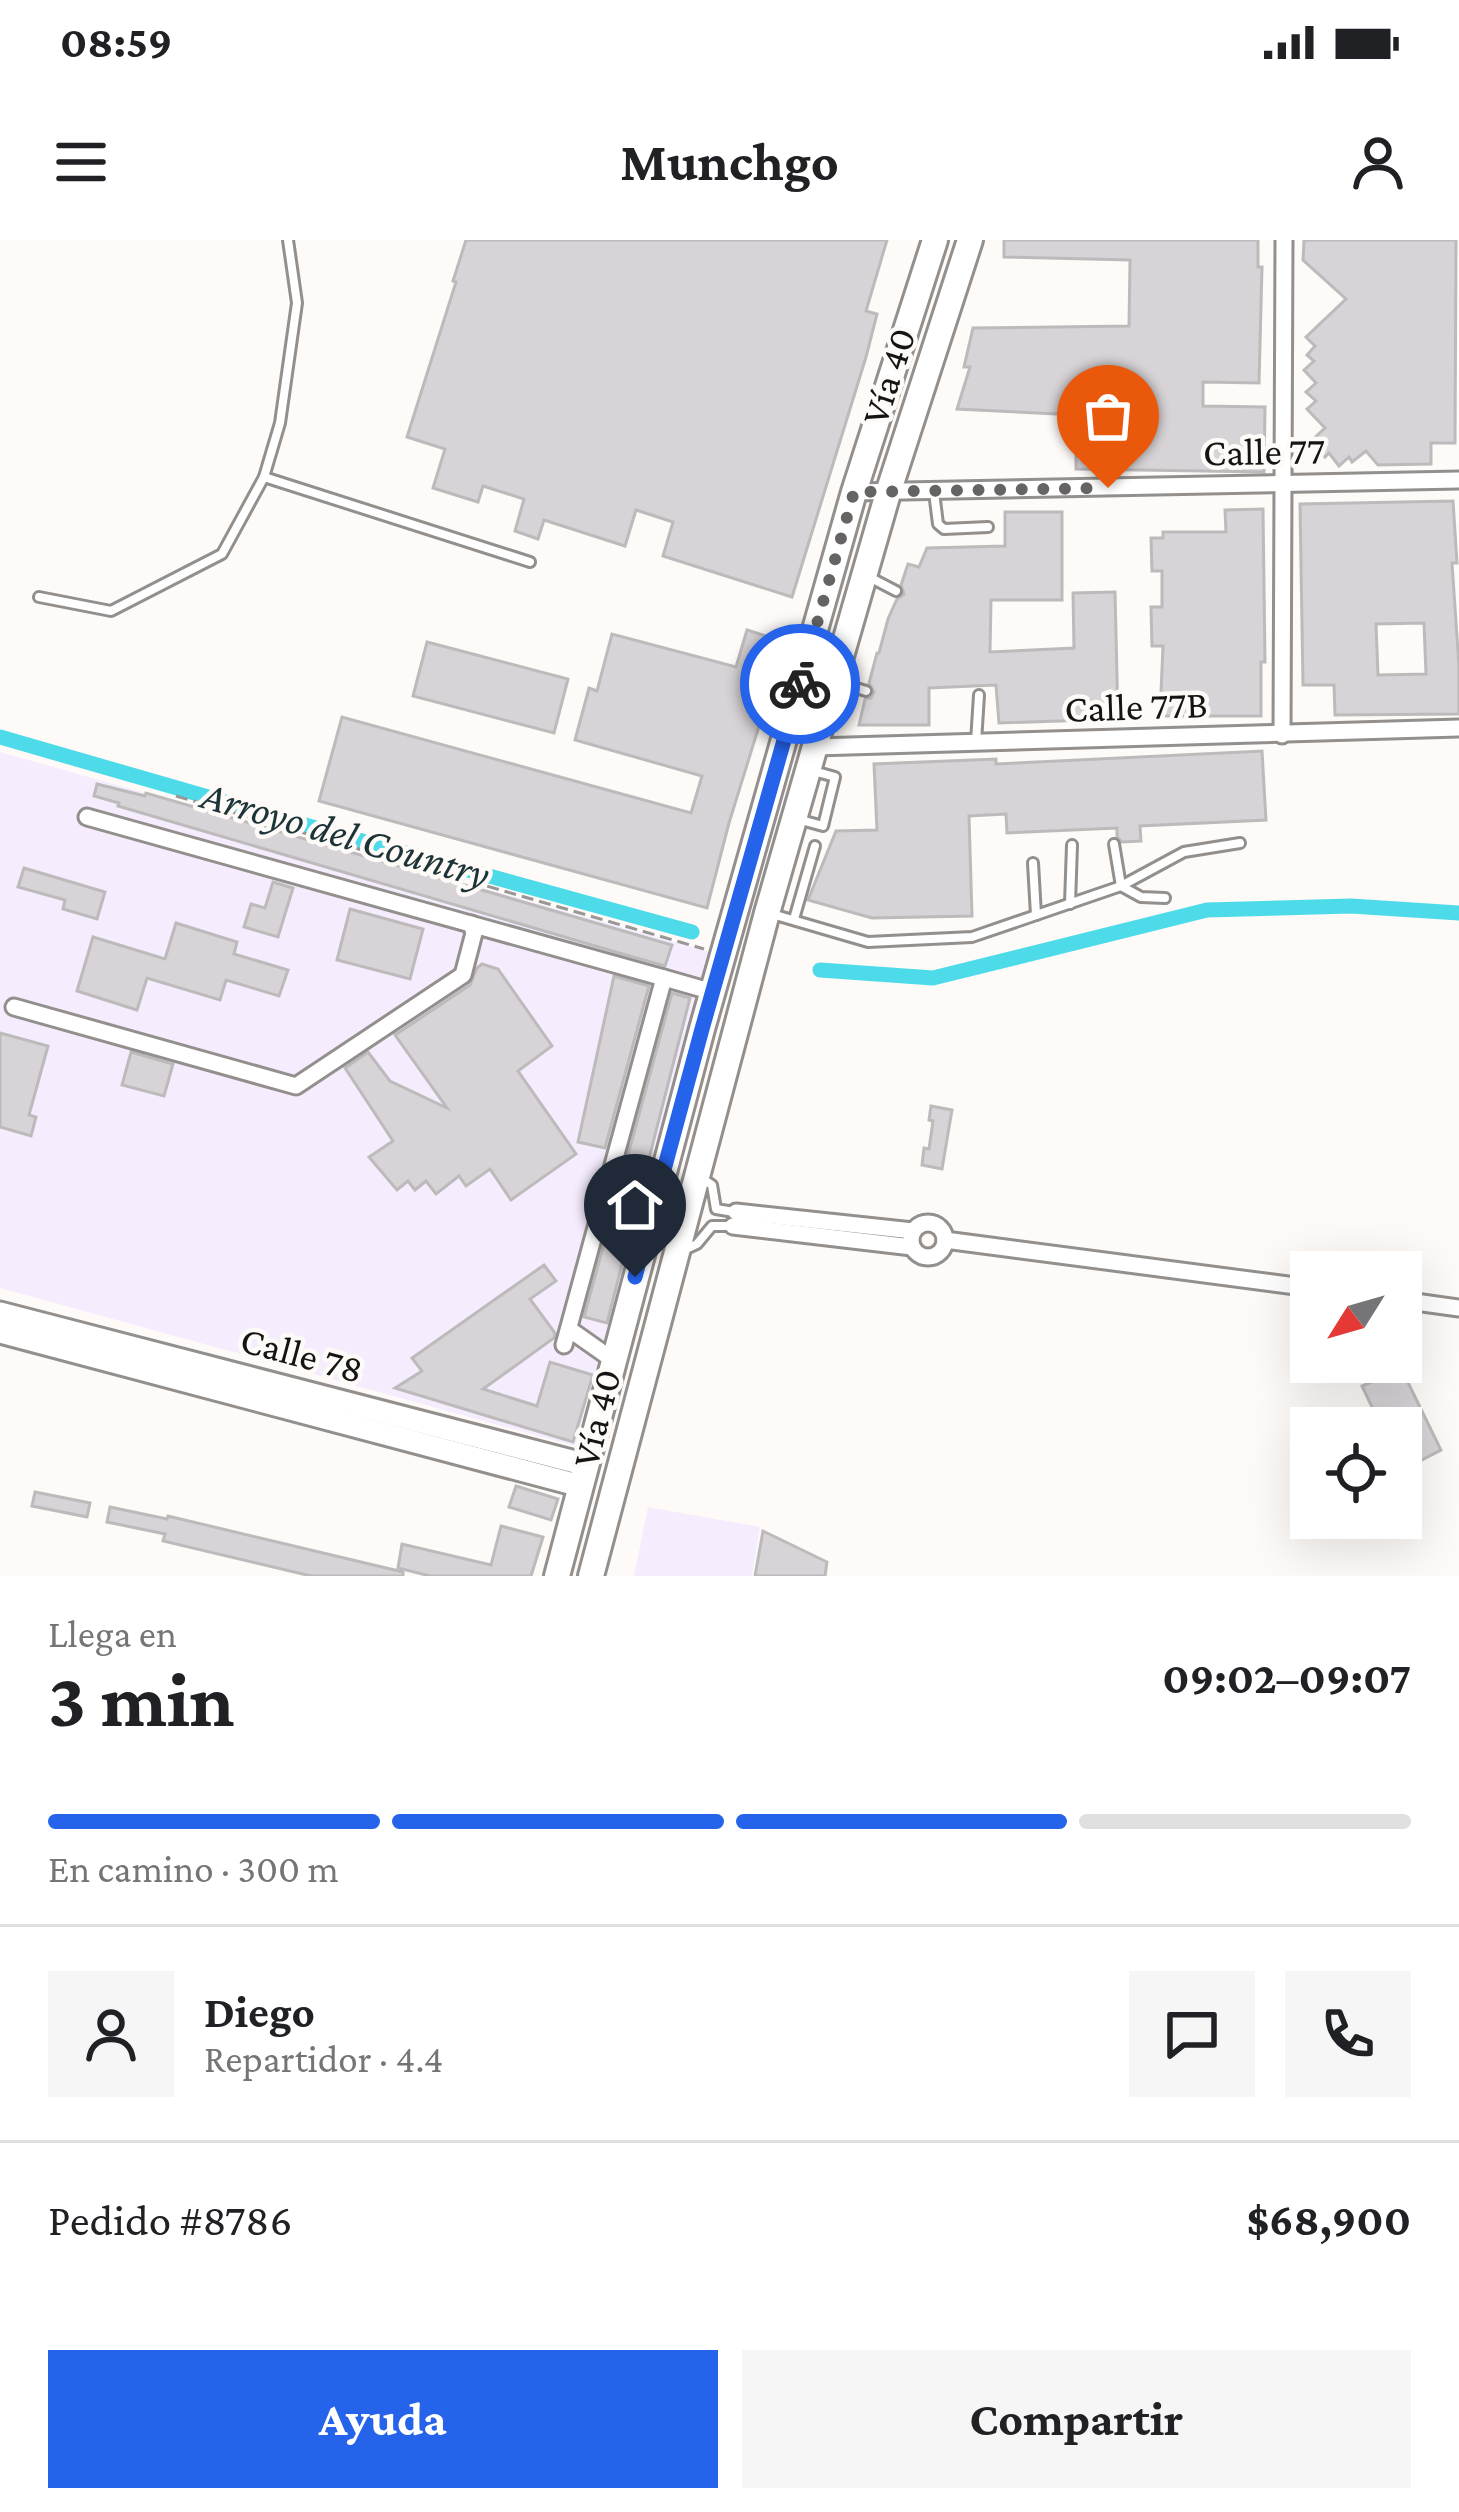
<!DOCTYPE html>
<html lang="es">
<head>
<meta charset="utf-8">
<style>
	:root { --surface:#fff; --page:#f6f6f6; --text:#202124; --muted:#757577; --line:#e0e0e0; --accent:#2563eb }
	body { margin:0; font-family:"Crimson Pro",serif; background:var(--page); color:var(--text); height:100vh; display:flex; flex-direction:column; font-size:45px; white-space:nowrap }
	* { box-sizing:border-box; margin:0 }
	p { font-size:39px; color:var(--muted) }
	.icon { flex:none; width:66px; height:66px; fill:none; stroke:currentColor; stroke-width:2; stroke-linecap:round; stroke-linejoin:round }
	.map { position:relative; height:1336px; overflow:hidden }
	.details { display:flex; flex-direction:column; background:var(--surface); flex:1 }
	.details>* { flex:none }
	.needle { width:78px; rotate:233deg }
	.tools { position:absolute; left:1290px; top:1011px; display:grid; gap:24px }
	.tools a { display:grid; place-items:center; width:132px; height:132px; border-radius:0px; background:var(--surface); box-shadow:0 12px 48px #0002; font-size:60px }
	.pin { position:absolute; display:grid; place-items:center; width:102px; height:102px; color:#fff; margin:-123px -51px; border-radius:50% 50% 50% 0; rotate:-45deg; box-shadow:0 0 12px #0007 }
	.pin .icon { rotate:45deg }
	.courier { position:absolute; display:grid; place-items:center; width:120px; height:120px; margin:-60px; border:9px solid #2563eb; border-radius:50%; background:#fff; color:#222; box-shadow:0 3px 15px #0007 }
	.overview em { font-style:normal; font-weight:700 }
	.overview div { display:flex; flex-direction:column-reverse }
	.overview { display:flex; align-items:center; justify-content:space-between; height:204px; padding:0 48px }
	h1 { font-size:78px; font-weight:700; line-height:90px }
	.bar { display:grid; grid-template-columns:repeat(4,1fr); gap:18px 12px; align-content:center; height:144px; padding:0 48px }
	.bar i { height:15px; border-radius:9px; background:var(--line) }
	.bar .on { background:var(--accent) }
	.bar p { grid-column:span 4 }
	.line { display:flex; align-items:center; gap:30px; padding:0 48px; border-top:3px solid var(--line) }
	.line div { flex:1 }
	.round { display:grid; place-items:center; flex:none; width:126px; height:126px; border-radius:0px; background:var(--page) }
	.primary-button { display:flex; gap:24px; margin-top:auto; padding:24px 48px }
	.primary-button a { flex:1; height:138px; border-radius:0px; background:var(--accent); color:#fff; font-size:48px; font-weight:700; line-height:138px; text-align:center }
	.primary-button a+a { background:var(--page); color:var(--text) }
	.status { display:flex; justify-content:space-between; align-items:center; height:84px; padding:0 60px; background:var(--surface); direction:ltr }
	.status svg { height:33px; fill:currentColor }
	header { display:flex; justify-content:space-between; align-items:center; height:156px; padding:0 48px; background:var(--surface); font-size:54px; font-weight:700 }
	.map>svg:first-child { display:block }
</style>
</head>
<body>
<div class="status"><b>08:59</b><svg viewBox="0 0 49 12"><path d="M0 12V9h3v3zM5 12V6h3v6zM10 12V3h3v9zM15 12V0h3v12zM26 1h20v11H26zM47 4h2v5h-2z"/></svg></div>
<header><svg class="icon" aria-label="menu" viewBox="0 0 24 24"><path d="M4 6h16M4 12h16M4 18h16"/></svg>Munchgo<svg class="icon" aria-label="person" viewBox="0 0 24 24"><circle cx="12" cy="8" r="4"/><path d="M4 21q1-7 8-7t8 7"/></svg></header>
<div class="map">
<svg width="1459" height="1336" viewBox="0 0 1459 1336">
	<rect width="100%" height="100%" fill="#fdfaf7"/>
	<!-- industrial -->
	<g fill="#f5edfe">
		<polygon points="0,512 710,712 575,1206 0,1048"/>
		<polygon points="648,1267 760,1287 752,1336 634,1336"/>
	</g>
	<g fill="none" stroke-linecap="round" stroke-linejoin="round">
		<!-- canal -->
		<g stroke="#4ddbea" stroke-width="15">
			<polyline points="0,497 326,591 692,692"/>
			<polyline points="820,730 933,738 1207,670 1351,666 1459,673"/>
		</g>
	</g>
	<!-- building -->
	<g fill="#d7d3d6" stroke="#bdbabc" stroke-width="3" fill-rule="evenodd">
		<polygon points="466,0 887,0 866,71 877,74 866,117 792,357 663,316 673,282 636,270 625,306 544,280 538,299 515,291 524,259 483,246 478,262 433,248 445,209 407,197 456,42 453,41"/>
		<polygon points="1004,0 1258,0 1258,27 1262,27 1259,143 1203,142 1203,166 1265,167 1264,232 1076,229 1076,212 1097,213 1097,176 957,169 970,127 964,127 973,88 1129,86 1130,20 1004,17"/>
		<polygon points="1304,0 1456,0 1455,203 1431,203 1431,224 1378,225 1366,211 1352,222 1349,217 1339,226 1329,213 1325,217 1311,201 1325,188 1307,169 1316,161 1306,152 1316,143 1304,130 1314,121 1307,115 1315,106 1306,97 1346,59 1303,20"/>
		<path d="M1453 261 1457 323H1452L1459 426V474L1335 475 1334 445H1303L1300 264ZM1424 383 1426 434 1378 435 1376 384Z"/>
		<polygon points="1263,269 1265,422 1261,422 1261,476 1160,476 1163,406 1152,406 1151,367 1162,367 1162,331 1152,331 1151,298 1163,298 1163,292 1226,292 1225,270"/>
		<polygon points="1005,272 1062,272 1062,360 991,360 990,412 1074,408 1073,353 1115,352 1118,479 999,483 996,445 929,448 929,485 859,485 865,459 871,458 874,452 869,443 877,413 879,413 888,379 897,359 904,354 901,345 908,324 919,327 927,308 1005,306"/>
		<polygon points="747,390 785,402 729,583 707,668 319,561 342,477 691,573 702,536 575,500 589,448 597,451 612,394 736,427"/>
		<polygon points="427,402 568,439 554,493 413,456"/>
		<polygon points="1262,511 1266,580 1140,586 1141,601 1122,602 1117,597 1117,588 1007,593 1006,574 969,576 972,676 872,678 808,660 836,591 877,590 874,524 996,519 996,524"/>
		<polygon points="97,544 145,556 146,553 672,705 665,726 619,713 118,566 119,563 94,556"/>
		<polygon points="24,628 105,652 97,679 63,669 65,660 18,647"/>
		<polygon points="273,642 293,648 278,697 244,687 251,664 265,668"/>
		<polygon points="350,669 423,689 410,739 337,720"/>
		<polygon points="176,683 237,702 234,714 288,730 279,756 226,740 220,760 147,738 137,770 77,751 93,697 165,719"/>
		<polygon points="482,724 498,729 552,806 518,831 576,914 511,960 490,929 466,946 459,936 436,954 426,941 415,950 408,941 397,950 369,917 393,901 345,828 368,812 390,841 447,868 395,795 470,745 477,728"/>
		<polygon points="614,736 649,746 605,908 578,902"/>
		<polygon points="672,753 690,758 607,1083 584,1077"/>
		<polygon points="0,793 48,806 29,875 36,877 31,896 0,887"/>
		<polygon points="131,812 173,824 164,856 122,845"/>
		<polygon points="931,866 952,870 942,929 922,925 924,908 929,909 933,881 929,880"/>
		<polygon points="544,1025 556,1041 530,1059 555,1093 554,1098 483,1149 537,1166 550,1122 593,1135 573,1202 395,1148 422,1131 412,1118"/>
		<polygon points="1367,1122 1398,1122 1441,1210 1416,1223 1401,1188 1382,1188 1362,1146 1376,1140"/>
		<polygon points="516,1246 558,1259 551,1280 509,1267"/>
		<polygon points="35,1252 90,1263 87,1277 32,1266"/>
		<polygon points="110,1267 167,1279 168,1276 403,1332 403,1336 311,1336 163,1301 165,1294 107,1282"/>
		<polygon points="501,1286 543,1297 531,1336 430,1336 398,1328 402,1304 491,1325"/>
		<polygon points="763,1291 827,1322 825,1336 755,1336"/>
	</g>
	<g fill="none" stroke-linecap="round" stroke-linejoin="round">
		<defs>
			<g id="service">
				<polyline points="288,0 297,63 280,183 264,237 530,322"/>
				<polyline points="934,252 938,284 944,289 988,287"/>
				<polyline points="871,338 896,351"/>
				<polyline points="39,357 111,371 222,314 264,237"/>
				<polyline points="837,442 866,451"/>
				<polyline points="976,502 979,455"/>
				<polyline points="801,580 823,586 835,537 810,530"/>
				<polyline points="1114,604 1121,646 1141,657 1165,658"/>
				<polyline points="1033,623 1036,675"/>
				<polyline points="1070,664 1072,605"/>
				<polyline points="772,674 868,702 972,697 1121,646 1184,612 1240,603"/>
				<polyline points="794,679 815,606"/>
				<polyline points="700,937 712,945 716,969 734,972"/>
				<polyline points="682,1011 697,1004 712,986 733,986"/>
			</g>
			<g id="minor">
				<polyline points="854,252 1459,240"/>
				<polyline points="1282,495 1284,0"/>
				<polyline points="815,507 1459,488"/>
				<polyline points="87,577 664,738 564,1105"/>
				<polyline points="664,738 713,752"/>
				<polyline points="14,767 296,846 463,735 474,693 471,684"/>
				<polyline points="736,972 913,991"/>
				<circle cx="928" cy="1000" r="17"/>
				<polyline points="733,986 912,1007"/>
				<polyline points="945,1000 1311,1048"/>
				<polyline points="1401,1060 1459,1068"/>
				<polyline points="569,1089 613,1120"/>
			</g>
			<g id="secondary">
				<polyline points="0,1073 587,1225"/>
				<polyline points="0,1092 581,1246"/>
			</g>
			<g id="trunk">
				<polyline points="557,1336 702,789 854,252 935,0"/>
				<polyline points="591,1336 767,673 888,253 970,0"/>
			</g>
		</defs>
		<!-- service casing -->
		<use href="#service" stroke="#928f8c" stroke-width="14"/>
		<!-- minor casing -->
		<use href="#minor" stroke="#928f8c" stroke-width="21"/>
		<!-- secondary casing -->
		<use href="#secondary" stroke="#928f8c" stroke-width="27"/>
		<!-- trunk casing -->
		<use href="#trunk" stroke="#928f8c" stroke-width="30"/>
		<!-- path -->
		<polyline stroke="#999795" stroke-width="3" stroke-dasharray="12 6" stroke-linecap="butt" points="176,556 704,709"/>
		<!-- service -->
		<use href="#service" stroke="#fff" stroke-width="8"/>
		<!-- minor -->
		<use href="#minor" stroke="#fff" stroke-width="15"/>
		<!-- secondary -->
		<use href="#secondary" stroke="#fff" stroke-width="21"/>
		<!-- trunk -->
		<use href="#trunk" stroke="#fff" stroke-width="24"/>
	</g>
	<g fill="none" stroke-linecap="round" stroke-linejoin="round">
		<!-- done -->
		<polyline stroke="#666463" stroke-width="12" stroke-dasharray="0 21.6" points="800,444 854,252 1108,248"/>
		<!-- route -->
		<polyline stroke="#2563eb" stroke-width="15" points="635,1037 702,789 800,444"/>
	</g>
	<g text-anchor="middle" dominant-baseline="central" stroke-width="9" stroke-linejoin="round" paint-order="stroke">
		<!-- street labels -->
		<g font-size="39" fill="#151413" stroke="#fdfaf7">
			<text transform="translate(888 136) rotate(-72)">Vía 40</text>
			<text transform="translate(1264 211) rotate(-1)">Calle 77</text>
			<text transform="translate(1136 466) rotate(-2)">Calle 77B</text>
			<text transform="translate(302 1114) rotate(15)">Calle 78</text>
			<text transform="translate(596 1178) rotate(-76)">Vía 40</text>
		</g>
		<!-- water labels -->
		<g font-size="42" font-style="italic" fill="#1c3437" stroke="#fdfaf7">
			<text transform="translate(346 594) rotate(16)">Arroyo del Country</text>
		</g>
	</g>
</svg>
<div class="tools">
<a><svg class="needle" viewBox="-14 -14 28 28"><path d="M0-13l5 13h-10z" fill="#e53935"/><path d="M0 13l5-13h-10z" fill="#757577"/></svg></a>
<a><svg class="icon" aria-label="locate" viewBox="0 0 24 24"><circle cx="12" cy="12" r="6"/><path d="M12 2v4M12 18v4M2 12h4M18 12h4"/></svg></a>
</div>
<div class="pin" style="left:1108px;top:248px;background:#ea580c"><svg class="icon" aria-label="bag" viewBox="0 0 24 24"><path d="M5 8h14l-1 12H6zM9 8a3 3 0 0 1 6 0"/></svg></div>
<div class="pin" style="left:635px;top:1037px;background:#1f2937"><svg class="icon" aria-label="home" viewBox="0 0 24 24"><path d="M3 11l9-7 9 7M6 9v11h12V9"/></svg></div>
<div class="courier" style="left:800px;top:444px"><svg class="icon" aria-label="bike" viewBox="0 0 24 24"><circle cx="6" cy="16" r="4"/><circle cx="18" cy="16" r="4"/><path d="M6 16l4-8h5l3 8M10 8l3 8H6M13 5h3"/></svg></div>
</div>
<section class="details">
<div class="overview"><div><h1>3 min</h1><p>Llega en</p></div><em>09:02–09:07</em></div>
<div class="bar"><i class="on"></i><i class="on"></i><i class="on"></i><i></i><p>En camino · 300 m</p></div>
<div class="line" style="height:216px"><a class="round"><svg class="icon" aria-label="person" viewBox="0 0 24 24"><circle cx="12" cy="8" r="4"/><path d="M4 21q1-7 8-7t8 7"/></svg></a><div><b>Diego</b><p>Repartidor · 4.4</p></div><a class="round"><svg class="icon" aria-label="chat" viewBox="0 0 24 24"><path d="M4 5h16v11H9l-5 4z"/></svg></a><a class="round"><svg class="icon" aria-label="phone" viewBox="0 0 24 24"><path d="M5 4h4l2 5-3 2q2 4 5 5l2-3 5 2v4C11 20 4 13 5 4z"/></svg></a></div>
<div class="line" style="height:156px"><div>Pedido #8786</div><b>$68,900</b></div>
<div class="primary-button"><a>Ayuda</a><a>Compartir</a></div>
</section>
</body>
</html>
